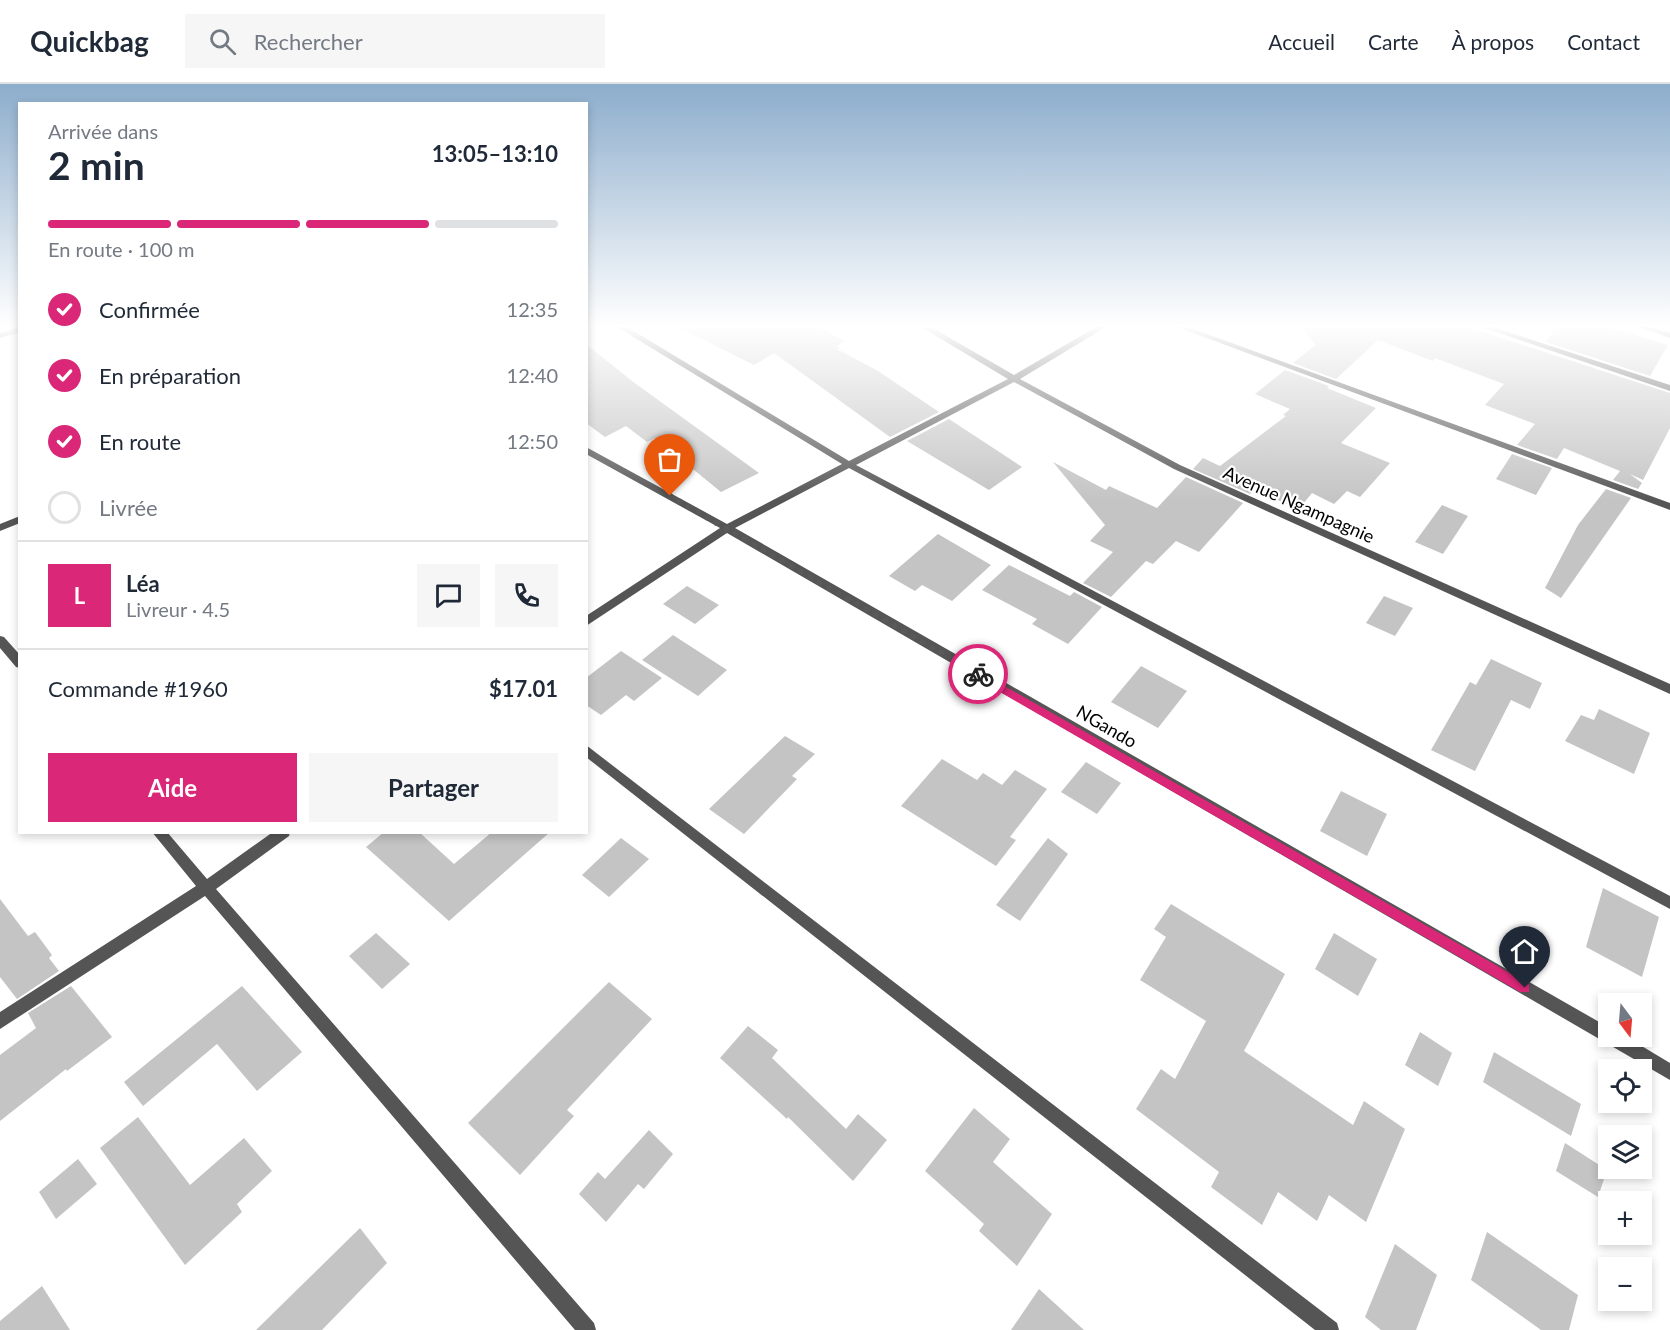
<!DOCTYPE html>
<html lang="fr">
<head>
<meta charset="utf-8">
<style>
	:root { --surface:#fff; --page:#f6f6f7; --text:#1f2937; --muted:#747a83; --line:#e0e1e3; --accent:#db2777 }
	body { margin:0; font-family:Lato,sans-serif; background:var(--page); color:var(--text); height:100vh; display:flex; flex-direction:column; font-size:22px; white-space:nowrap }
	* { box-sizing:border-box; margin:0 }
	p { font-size:20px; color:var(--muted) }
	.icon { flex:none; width:33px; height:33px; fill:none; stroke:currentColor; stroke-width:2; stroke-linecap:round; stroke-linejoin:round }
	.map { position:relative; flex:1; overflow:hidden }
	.panel { position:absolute; left:18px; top:18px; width:570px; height:732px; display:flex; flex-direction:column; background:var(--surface); border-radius:0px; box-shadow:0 3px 9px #0003 }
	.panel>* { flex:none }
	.needle { width:39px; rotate:164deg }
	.buttons { position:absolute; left:1598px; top:909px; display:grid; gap:12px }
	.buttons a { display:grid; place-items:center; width:54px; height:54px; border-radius:0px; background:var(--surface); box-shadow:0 3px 9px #0003; font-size:30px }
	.pin { position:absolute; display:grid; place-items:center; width:51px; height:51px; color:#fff; margin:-62px -26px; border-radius:50% 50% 50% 0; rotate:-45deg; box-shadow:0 0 6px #0007 }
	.pin .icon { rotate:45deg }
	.courier { position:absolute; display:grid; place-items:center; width:60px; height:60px; margin:-30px; border:4px solid #db2777; border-radius:50%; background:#fff; color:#222; box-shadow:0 2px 8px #0007 }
	.summary em { font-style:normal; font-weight:700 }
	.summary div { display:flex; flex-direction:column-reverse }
	.summary { display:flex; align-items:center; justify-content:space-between; height:102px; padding:0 30px }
	h1 { font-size:39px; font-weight:700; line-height:45px }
	.bar { display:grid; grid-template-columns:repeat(4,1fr); gap:9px 6px; align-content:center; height:72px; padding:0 30px }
	.bar i { height:8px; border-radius:4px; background:var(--line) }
	.bar .on { background:var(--accent) }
	.bar p { grid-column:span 4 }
	.line { display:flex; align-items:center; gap:15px; padding:0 30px; border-top:2px solid var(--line) }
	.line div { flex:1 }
	.round { display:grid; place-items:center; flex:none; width:63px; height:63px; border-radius:0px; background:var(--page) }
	ol { padding:0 30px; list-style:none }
	li { display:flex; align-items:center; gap:18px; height:66px }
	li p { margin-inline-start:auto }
	li .icon { padding:6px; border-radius:50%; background:var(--accent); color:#fff; stroke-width:4 }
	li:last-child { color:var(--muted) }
	li i { width:33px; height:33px; border:3px solid var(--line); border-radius:50% }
	.action { display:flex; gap:12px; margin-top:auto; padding:12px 30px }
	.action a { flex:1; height:69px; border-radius:0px; background:var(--accent); color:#fff; font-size:24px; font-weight:700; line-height:69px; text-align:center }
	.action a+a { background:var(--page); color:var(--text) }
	header { display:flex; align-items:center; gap:36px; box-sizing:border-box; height:84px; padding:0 30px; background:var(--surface); border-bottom:2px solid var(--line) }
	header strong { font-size:28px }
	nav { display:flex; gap:33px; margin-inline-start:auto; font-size:21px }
	.search { width:420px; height:54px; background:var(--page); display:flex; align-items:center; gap:15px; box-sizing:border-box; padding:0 21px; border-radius:0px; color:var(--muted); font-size:22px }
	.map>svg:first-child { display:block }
</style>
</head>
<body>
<header>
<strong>Quickbag</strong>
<div class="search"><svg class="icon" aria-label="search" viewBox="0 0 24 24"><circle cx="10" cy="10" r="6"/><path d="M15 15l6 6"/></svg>Rechercher</div>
<nav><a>Accueil</a><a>Carte</a><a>À propos</a><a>Contact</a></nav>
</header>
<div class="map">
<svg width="1670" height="1246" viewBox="0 0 1670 1246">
	<rect width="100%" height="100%" fill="#fff"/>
	<!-- building -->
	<g fill="#c4c4c4">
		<polygon points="678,243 819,243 845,257 837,262 840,264 837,265 878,287 939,328 890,353 774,269 754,281"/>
		<polygon points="1302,243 1468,243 1670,309 1670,344 1643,396 1630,390 1642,399 1638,405 1613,396 1620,387 1564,364 1557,375 1517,361 1535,340 1485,321 1504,300 1435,274 1433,277 1378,256 1336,295 1293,279 1315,261"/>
		<polygon points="1556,243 1610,243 1668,261 1650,292 1546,258"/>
		<polygon points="586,260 632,297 759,389 721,408 655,354 647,358 626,342 605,353 586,339"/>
		<polygon points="1285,286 1329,302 1327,304 1376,324 1341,359 1390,379 1360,413 1347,407 1334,420 1312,409 1299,425 1254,406 1250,410 1193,385 1203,374 1220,382 1286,332 1283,331 1290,325 1255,310"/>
		<polygon points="949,335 1022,383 989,406 907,357"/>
		<polygon points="1512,370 1552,384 1536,411 1496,395"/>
		<polygon points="1053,378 1106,406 1109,402 1157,424 1186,393 1243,419 1199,468 1176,457 1153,480 1146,477 1111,513 1083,499 1113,468 1090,457 1105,441"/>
		<polygon points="1606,405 1631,414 1561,514 1545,504 1578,441"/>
		<polygon points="1442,421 1468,432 1443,470 1415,458"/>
		<polygon points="938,450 991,481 952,517 922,501 915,507 889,492"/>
		<polygon points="1009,481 1070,512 1074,508 1102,523 1068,560 1032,540 1037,535 982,506"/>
		<polygon points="687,502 719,521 695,540 663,520"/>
		<polygon points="1384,512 1413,524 1395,552 1366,539"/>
		<polygon points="673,551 727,586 698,612 642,576"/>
		<polygon points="621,567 662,594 634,617 626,611 601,631 586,621 586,594"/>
		<polygon points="1491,575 1542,599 1530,625 1511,616 1475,687 1431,666 1470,598 1476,601"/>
		<polygon points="1141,582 1187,607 1158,644 1111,618"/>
		<polygon points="1599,625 1650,649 1634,690 1565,657 1581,631 1594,636"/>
		<polygon points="785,652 815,670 792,692 797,695 744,750 709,725"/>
		<polygon points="942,675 977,696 983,689 1002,701 1015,686 1047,705 1010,753 1016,756 996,782 901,722"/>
		<polygon points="1086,678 1121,699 1097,730 1061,708"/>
		<polygon points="1341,707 1387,730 1367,772 1320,747"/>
		<polygon points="384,748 419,748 454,780 492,748 550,748 449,837 366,763"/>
		<polygon points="621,754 649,775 609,813 582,791"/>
		<polygon points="1048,754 1068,770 1020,837 996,821"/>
		<polygon points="1603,804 1659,833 1642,893 1586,863"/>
		<polygon points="0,815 28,852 35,848 52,871 49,874 59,887 17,915 0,893"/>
		<polygon points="1171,820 1285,890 1244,967 1353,1041 1364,1017 1405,1045 1366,1138 1329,1111 1317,1137 1278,1108 1262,1141 1211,1103 1219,1088 1136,1025 1161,985 1175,995 1206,937 1140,896 1166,853 1154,845"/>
		<polygon points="376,849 410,880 382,905 349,872"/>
		<polygon points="1334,849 1377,875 1358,912 1315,885"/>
		<polygon points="609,898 652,935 567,1026 574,1032 520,1091 468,1039"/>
		<polygon points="71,902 112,953 67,987 66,985 0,1037 0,971 36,944 28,929"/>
		<polygon points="242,902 302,968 257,1007 217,960 143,1022 124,998"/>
		<polygon points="748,942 778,966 772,974 846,1045 858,1030 887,1056 853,1097 788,1033 787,1035 720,974"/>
		<polygon points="1420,948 1452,969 1438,1002 1405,981"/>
		<polygon points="1494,968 1581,1020 1571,1052 1483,998"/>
		<polygon points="974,1024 1010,1055 993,1078 1052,1130 1017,1182 979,1147 984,1140 925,1087"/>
		<polygon points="138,1033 190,1101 244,1054 272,1087 237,1120 242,1128 185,1181 100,1064"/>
		<polygon points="649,1046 673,1070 644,1105 638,1100 606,1138 579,1110 598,1088 605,1095"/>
		<polygon points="1565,1059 1607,1086 1598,1113 1556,1087"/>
		<polygon points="78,1075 97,1100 56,1135 39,1108"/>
		<polygon points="360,1144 387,1179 322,1246 256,1246"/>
		<polygon points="1487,1148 1578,1211 1569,1246 1541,1246 1471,1196"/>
		<polygon points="1395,1160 1437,1191 1416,1246 1381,1246 1365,1233"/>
		<polygon points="42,1202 70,1246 0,1246 0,1237"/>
		<polygon points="1039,1205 1084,1246 1011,1246"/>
	</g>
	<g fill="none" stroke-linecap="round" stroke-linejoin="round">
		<!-- street -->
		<g fill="#555" fill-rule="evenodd">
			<polygon points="20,243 20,248 0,254 0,249"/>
			<polygon points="617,243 627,243 849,377 1008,295 921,243 931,243 1014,291 1096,243 1106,243 1020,295 1180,381 1670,600 1670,610 1174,385 1014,298 856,381 1670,812 1670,825 849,384 735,444 1608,943 1608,952 1625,952 1670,979 1670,996 727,449 586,542 586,532 720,444 586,370 586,363 727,440 842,380"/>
			<polygon points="1177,243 1188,243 1670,419 1670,426"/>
			<polygon points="1481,243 1493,243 1670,301 1670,307"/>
			<polygon points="1639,243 1651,243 1670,249 1670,254"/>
			<polygon points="20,432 20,439 0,447 0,440"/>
			<polygon points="0,552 4,553 20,571 20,584 16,583 0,564"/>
			<polygon points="586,661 1337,1239 1339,1246 1315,1246 586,673"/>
			<polygon points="152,748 167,748 207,795 273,748 290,748 289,752 216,805 594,1239 596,1246 575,1246 205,812 0,945 0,928 196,802"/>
		</g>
	</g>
	<!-- sky -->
	<linearGradient id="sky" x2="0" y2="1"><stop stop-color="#8cadcc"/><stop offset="0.58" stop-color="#fff"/><stop offset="1" stop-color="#fff" stop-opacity="0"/></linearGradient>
	<rect width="1670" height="417" fill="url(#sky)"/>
	<!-- route -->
	<polygon fill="#db2777" points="978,587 1529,900 1529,908 1520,908 974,593 973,590"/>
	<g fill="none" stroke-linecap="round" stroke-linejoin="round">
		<!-- done -->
		<polyline stroke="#595959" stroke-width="6" stroke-dasharray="0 10.8" points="670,412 978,590"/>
	</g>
	<g text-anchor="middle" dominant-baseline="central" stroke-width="4.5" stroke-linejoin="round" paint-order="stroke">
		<!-- street labels -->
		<g font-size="18" fill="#000" stroke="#fff">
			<text transform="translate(1299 420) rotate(24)">Avenue Ngampagnie</text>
			<text transform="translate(1107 642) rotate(30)">NGando</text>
		</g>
	</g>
</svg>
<div class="buttons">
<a><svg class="needle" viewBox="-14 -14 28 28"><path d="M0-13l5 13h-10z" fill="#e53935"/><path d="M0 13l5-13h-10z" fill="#747a83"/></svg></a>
<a><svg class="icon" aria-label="locate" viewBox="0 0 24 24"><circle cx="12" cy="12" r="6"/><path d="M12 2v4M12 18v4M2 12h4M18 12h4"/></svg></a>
<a><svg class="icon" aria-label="layers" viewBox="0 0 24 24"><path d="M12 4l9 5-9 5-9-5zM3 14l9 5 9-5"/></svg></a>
<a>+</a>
<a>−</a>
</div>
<div class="pin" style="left:670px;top:412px;background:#ea580c"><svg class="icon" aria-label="bag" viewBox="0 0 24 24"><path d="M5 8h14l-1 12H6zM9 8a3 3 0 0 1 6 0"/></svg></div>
<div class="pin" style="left:1525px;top:904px;background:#1f2937"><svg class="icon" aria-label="home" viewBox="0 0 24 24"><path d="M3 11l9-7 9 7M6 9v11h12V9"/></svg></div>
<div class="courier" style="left:978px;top:590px"><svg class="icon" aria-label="bike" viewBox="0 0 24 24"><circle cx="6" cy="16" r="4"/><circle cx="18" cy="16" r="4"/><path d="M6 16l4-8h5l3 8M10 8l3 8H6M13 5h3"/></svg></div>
<section class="panel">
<div class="summary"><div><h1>2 min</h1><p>Arrivée dans</p></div><em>13:05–13:10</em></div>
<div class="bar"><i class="on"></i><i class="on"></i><i class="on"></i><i></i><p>En route · 100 m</p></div>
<ol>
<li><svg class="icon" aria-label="check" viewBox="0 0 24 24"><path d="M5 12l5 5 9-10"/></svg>Confirmée<p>12:35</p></li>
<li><svg class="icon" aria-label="check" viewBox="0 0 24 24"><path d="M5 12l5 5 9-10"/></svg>En préparation<p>12:40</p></li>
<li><svg class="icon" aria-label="check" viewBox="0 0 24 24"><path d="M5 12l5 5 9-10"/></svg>En route<p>12:50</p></li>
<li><i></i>Livrée</li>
</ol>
<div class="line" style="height:108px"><b class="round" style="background:var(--accent);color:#fff">L</b><div><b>Léa</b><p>Livreur · 4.5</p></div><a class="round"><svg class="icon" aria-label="chat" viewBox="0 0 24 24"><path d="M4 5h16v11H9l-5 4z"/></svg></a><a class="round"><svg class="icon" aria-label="phone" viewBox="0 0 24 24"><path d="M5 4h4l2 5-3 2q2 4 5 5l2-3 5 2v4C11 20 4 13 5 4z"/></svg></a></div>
<div class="line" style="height:78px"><div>Commande #1960</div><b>$17.01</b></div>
<div class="action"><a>Aide</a><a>Partager</a></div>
</section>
</div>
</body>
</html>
